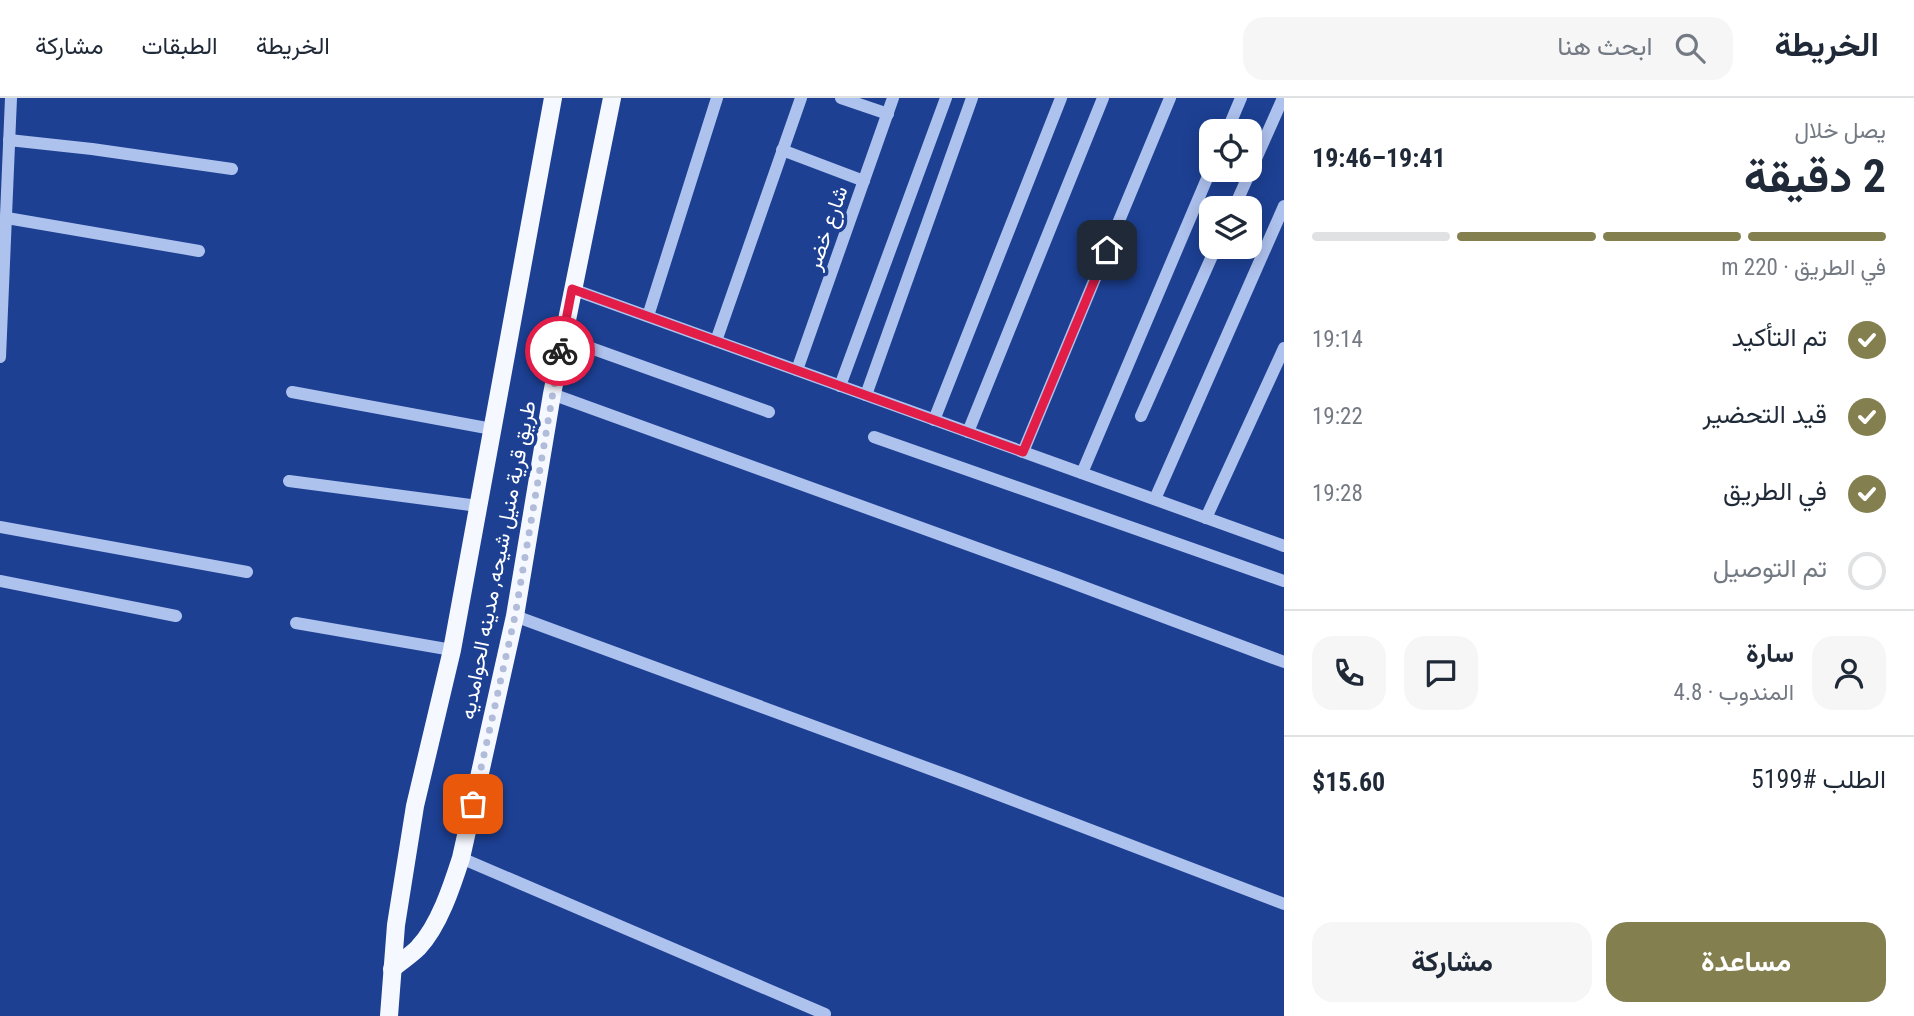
<!DOCTYPE html>
<html lang="ar">
<head>
<meta charset="utf-8">
<style>
	:root { --surface:#fff; --page:#f6f6f7; --text:#1f2937; --muted:#747a83; --line:#e0e1e3; --accent:#837f4f }
	body { margin:0; font-family:"Roboto Condensed",Vazirmatn,sans-serif; background:var(--page); color:var(--text); direction:rtl; height:100vh; display:flex; flex-direction:column; font-size:26px; white-space:nowrap }
	* { box-sizing:border-box; margin:0 }
	p { font-size:23px; color:var(--muted) }
	.icon { flex:none; width:38px; height:38px; fill:none; stroke:currentColor; stroke-width:2; stroke-linecap:round; stroke-linejoin:round }
	.map { position:relative; flex:1; overflow:hidden; direction:ltr }
	.drawer { display:flex; flex-direction:column; background:var(--surface); width:630px }
	.drawer>* { flex:none }
	.controls { position:absolute; left:1199px; top:21px; display:grid; gap:14px }
	.controls a { display:grid; place-items:center; width:63px; height:63px; border-radius:14px; background:var(--surface); box-shadow:0 4px 18px #0003; font-size:35px }
	.pin { position:absolute; display:grid; place-items:center; width:60px; height:60px; color:#fff; margin:-30px; border-radius:14px; box-shadow:0 4px 10px #0006 }
	.courier { position:absolute; display:grid; place-items:center; width:70px; height:70px; margin:-35px; border:5px solid #e11d48; border-radius:50%; background:#fff; color:#222; box-shadow:0 2px 9px #0007 }
	.head em { font-style:normal; font-weight:700 }
	.head div { display:flex; flex-direction:column-reverse }
	.head { display:flex; align-items:center; justify-content:space-between; height:119px; padding:0 28px }
	h1 { font-size:46px; font-weight:700; line-height:52px }
	.bar { display:grid; grid-template-columns:repeat(4,1fr); gap:10px 7px; align-content:center; height:84px; padding:0 28px }
	.bar i { height:9px; border-radius:5px; background:var(--line) }
	.bar .on { background:var(--accent) }
	.bar p { grid-column:span 4 }
	.line { display:flex; align-items:center; gap:18px; padding:0 28px; border-top:2px solid var(--line) }
	.line div { flex:1 }
	.round { display:grid; place-items:center; flex:none; width:74px; height:74px; border-radius:21px; background:var(--page) }
	ol { padding:0 28px; list-style:none }
	li { display:flex; align-items:center; gap:21px; height:77px }
	li p { margin-inline-start:auto }
	li .icon { padding:7px; border-radius:50%; background:var(--accent); color:#fff; stroke-width:4 }
	li:last-child { color:var(--muted) }
	li i { width:38px; height:38px; border:4px solid var(--line); border-radius:50% }
	.action { display:flex; gap:14px; margin-top:auto; padding:14px 28px }
	.action a { flex:1; height:80px; border-radius:21px; background:var(--accent); color:#fff; font-size:28px; font-weight:700; line-height:80px; text-align:center }
	.action a+a { background:var(--page); color:var(--text) }
	header { display:flex; align-items:center; gap:42px; box-sizing:border-box; height:98px; padding:0 35px; background:var(--surface); border-bottom:2px solid var(--line) }
	header strong { font-size:33px }
	nav { display:flex; gap:38px; margin-inline-start:auto; font-size:24px }
	.search { width:490px; height:63px; background:var(--page); display:flex; align-items:center; gap:18px; box-sizing:border-box; padding:0 24px; border-radius:21px; color:var(--muted); font-size:26px }
	main { display:flex; flex:1; min-height:0 }
	.map>svg:first-child { display:block }
</style>
</head>
<body>
<header>
<strong>الخريطة</strong>
<div class="search"><svg class="icon" aria-label="search" viewBox="0 0 24 24"><circle cx="10" cy="10" r="6"/><path d="M15 15l6 6"/></svg>ابحث هنا</div>
<nav><a>الخريطة</a><a>الطبقات</a><a>مشاركة</a></nav>
</header>
<main>
<section class="drawer">
<div class="head"><div><h1>2 دقيقة</h1><p>يصل خلال</p></div><em>19:41–19:46</em></div>
<div class="bar"><i class="on"></i><i class="on"></i><i class="on"></i><i></i><p>في الطريق · 220 m</p></div>
<ol>
<li><svg class="icon" aria-label="check" viewBox="0 0 24 24"><path d="M5 12l5 5 9-10"/></svg>تم التأكيد<p>19:14</p></li>
<li><svg class="icon" aria-label="check" viewBox="0 0 24 24"><path d="M5 12l5 5 9-10"/></svg>قيد التحضير<p>19:22</p></li>
<li><svg class="icon" aria-label="check" viewBox="0 0 24 24"><path d="M5 12l5 5 9-10"/></svg>في الطريق<p>19:28</p></li>
<li><i></i>تم التوصيل</li>
</ol>
<div class="line" style="height:126px"><a class="round"><svg class="icon" aria-label="person" viewBox="0 0 24 24"><circle cx="12" cy="8" r="4"/><path d="M4 21q1-7 8-7t8 7"/></svg></a><div><b>سارة</b><p>المندوب · 4.8</p></div><a class="round"><svg class="icon" aria-label="chat" viewBox="0 0 24 24"><path d="M4 5h16v11H9l-5 4z"/></svg></a><a class="round"><svg class="icon" aria-label="phone" viewBox="0 0 24 24"><path d="M5 4h4l2 5-3 2q2 4 5 5l2-3 5 2v4C11 20 4 13 5 4z"/></svg></a></div>
<div class="line" style="height:91px"><div>الطلب #5199</div><b>$15.60</b></div>
<div class="action"><a>مساعدة</a><a>مشاركة</a></div>
</section>
<div class="map">
<svg width="1284" height="918" viewBox="0 0 1284 918">
	<rect width="100%" height="100%" fill="#1d4093"/>
	<g fill="none" stroke-linecap="round" stroke-linejoin="round">
		<!-- minor -->
		<g stroke="#aec2ee" stroke-width="12">
			<polyline points="841,0 888,16"/>
			<polyline points="1227,33 1241,0"/>
			<polyline points="9,42 92,51 232,71"/>
			<polyline points="782,52 864,83"/>
			<polyline points="1234,110 1283,0"/>
			<polyline points="7,120 199,153"/>
			<polyline points="572,191 1284,448"/>
			<polyline points="648,218 717,0"/>
			<polyline points="563,240 769,314"/>
			<polyline points="716,243 801,0"/>
			<polyline points="0,259 11,0"/>
			<polyline points="797,272 893,0"/>
			<polyline points="840,288 946,0"/>
			<polyline points="292,294 492,331"/>
			<polyline points="552,296 1057,479 1284,564"/>
			<polyline points="866,297 972,0"/>
			<polyline points="1141,318 1216,149"/>
			<polyline points="934,322 1061,0"/>
			<polyline points="968,334 1103,0"/>
			<polyline points="874,339 1284,483"/>
			<polyline points="1023,354 1170,0"/>
			<polyline points="1082,375 1211,71"/>
			<polyline points="289,383 478,408"/>
			<polyline points="1155,401 1284,108"/>
			<polyline points="1206,420 1284,250"/>
			<polyline points="0,429 247,474"/>
			<polyline points="0,483 176,518"/>
			<polyline points="515,518 960,682 1284,806"/>
			<polyline points="296,525 452,552"/>
			<polyline points="461,760 825,916"/>
		</g>
		<!-- major -->
		<g stroke="#f6f8ff" stroke-width="18">
			<path d="M392 871C400 864 410 858 418 850 439 828 452 788 461 760L515 518 552 296 612 0"/>
			<polyline points="389,918 396,827 415,708 452,552 553,0"/>
		</g>
	</g>
	<g fill="none" stroke-linecap="round" stroke-linejoin="round">
		<!-- done -->
		<polyline stroke="#b0bcd9" stroke-width="7" stroke-dasharray="0 12.6" points="473,706 515,518 560,253"/>
		<!-- route -->
		<polyline stroke="#e11d48" stroke-width="9" points="560,253 572,191 1023,354 1107,152"/>
	</g>
	<g text-anchor="middle" dominant-baseline="central" stroke-width="7" stroke-linejoin="round" paint-order="stroke">
		<!-- street labels -->
		<g font-size="21" fill="#fff" stroke="#1d4093">
			<text transform="translate(827 130) rotate(-71)">شارع خضر</text>
			<text transform="translate(498 462) rotate(-79)">طريق قرية منيل شيحه, مدينه الحوامديه</text>
		</g>
	</g>
</svg>
<div class="controls">
<a><svg class="icon" aria-label="locate" viewBox="0 0 24 24"><circle cx="12" cy="12" r="6"/><path d="M12 2v4M12 18v4M2 12h4M18 12h4"/></svg></a>
<a><svg class="icon" aria-label="layers" viewBox="0 0 24 24"><path d="M12 4l9 5-9 5-9-5zM3 14l9 5 9-5"/></svg></a>
</div>
<div class="pin" style="left:473px;top:706px;background:#ea580c"><svg class="icon" aria-label="bag" viewBox="0 0 24 24"><path d="M5 8h14l-1 12H6zM9 8a3 3 0 0 1 6 0"/></svg></div>
<div class="pin" style="left:1107px;top:152px;background:#1f2937"><svg class="icon" aria-label="home" viewBox="0 0 24 24"><path d="M3 11l9-7 9 7M6 9v11h12V9"/></svg></div>
<div class="courier" style="left:560px;top:253px"><svg class="icon" aria-label="bike" viewBox="0 0 24 24"><circle cx="6" cy="16" r="4"/><circle cx="18" cy="16" r="4"/><path d="M6 16l4-8h5l3 8M10 8l3 8H6M13 5h3"/></svg></div>
</div>
</main>
</body>
</html>
